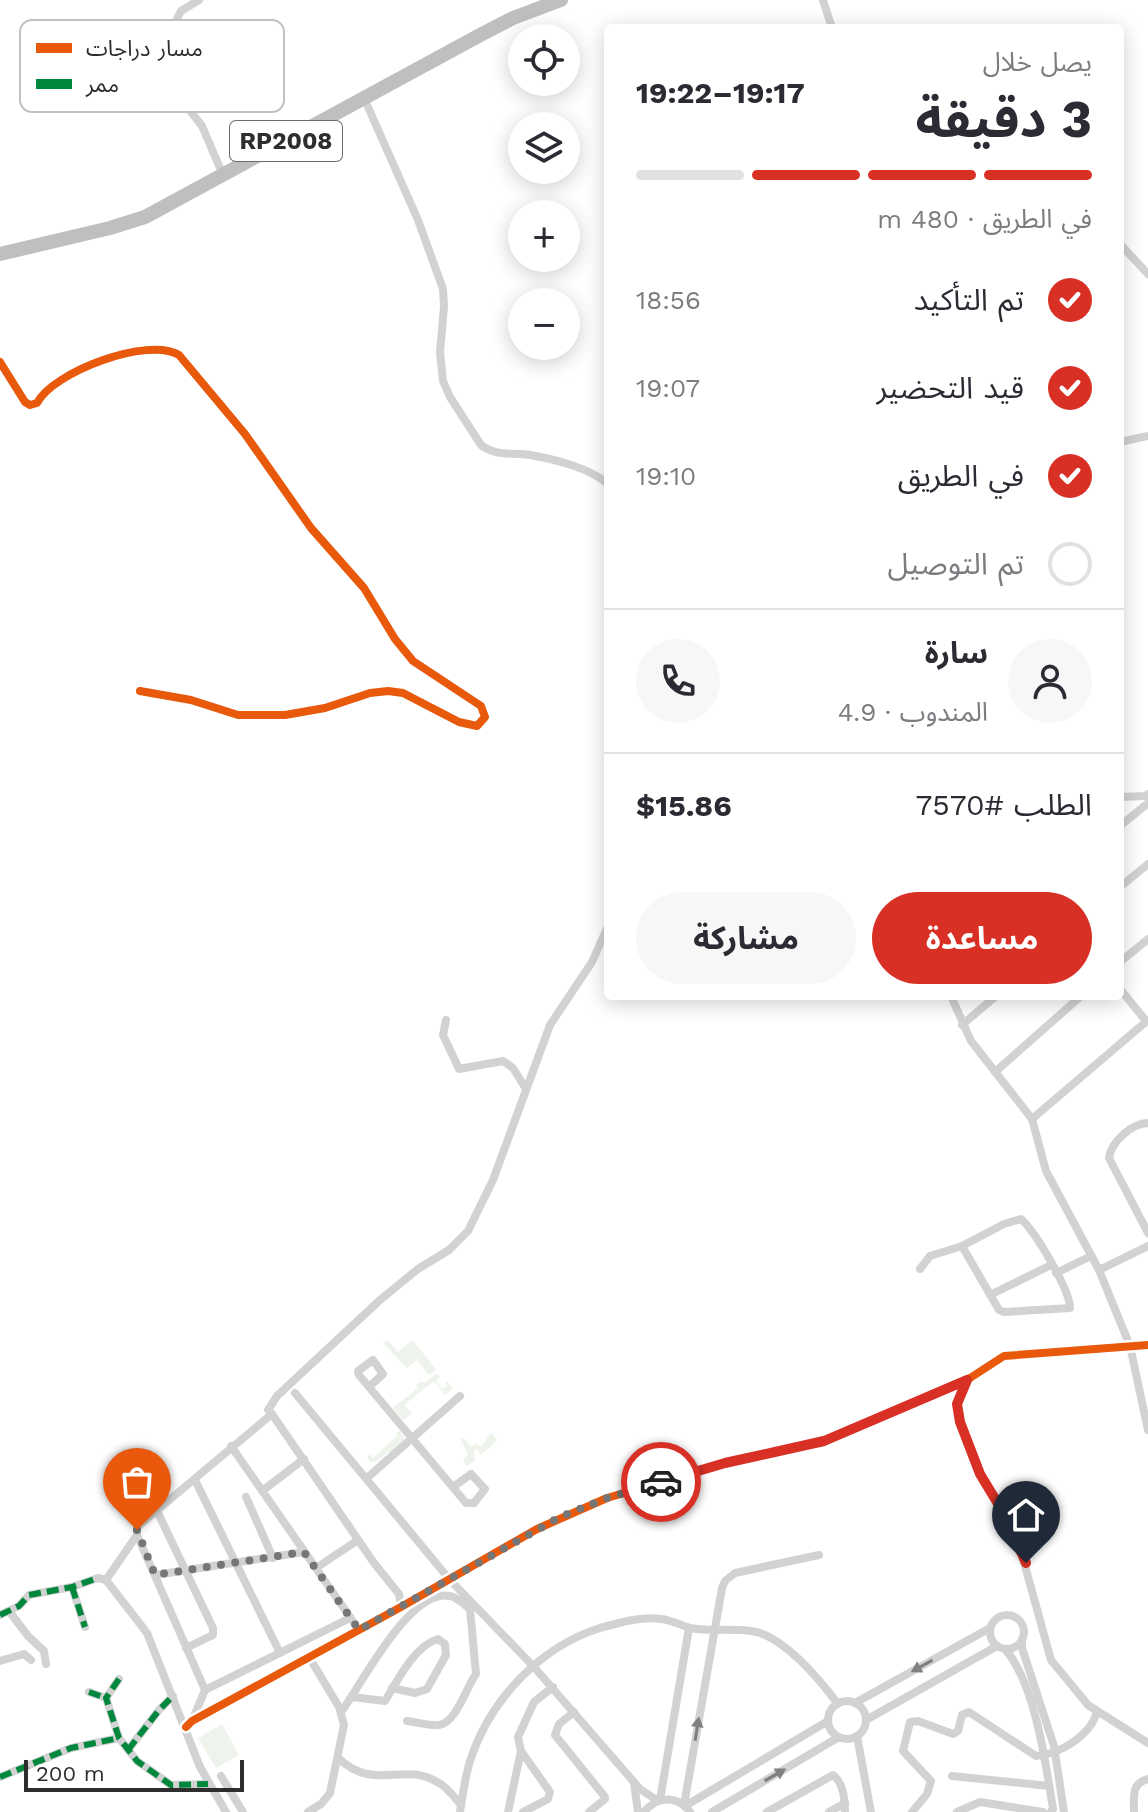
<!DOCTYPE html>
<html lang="ar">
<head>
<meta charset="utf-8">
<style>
	:root { --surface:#fff; --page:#f7f7f7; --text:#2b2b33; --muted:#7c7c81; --line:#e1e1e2; --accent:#d93025 }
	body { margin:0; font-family:"Work Sans","Noto Sans Arabic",sans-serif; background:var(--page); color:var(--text); direction:rtl; height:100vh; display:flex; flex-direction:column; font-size:30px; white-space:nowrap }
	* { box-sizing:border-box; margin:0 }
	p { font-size:26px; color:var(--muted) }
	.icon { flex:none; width:44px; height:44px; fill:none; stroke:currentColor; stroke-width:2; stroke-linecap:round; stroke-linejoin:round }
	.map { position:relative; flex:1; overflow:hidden; direction:ltr }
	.details { position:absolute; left:604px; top:24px; width:520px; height:976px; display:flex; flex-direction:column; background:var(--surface); border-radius:8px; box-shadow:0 4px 20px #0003; direction:rtl }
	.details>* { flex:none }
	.tools { position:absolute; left:508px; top:24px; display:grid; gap:16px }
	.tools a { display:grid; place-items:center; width:72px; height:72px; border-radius:50%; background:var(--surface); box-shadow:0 4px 20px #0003; font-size:40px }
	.scale { position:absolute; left:24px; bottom:20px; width:220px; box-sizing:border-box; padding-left:8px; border:4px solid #2d2d2d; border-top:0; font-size:22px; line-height:28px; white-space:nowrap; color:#2d2d2d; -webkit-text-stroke:6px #fff; paint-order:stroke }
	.pin { position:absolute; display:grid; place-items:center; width:68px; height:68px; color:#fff; margin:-82px -34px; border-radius:50% 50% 50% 0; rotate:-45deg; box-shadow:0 0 8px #0007 }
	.pin .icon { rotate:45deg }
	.courier { position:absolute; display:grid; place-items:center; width:80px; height:80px; margin:-40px; border:6px solid #d93025; border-radius:50%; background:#fff; color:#222; box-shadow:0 2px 10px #0007 }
	.headline em { font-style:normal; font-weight:700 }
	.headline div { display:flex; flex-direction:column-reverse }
	.headline { display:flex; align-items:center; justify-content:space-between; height:136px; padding:0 32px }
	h1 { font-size:52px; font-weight:700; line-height:60px }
	.bar { display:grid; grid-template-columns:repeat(4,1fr); gap:12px 8px; align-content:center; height:96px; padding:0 32px }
	.bar i { height:10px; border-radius:6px; background:var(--line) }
	.bar .active { background:var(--accent) }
	.bar p { grid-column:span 4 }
	.line { display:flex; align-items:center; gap:20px; padding:0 32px; border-top:2px solid var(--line) }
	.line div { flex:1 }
	.round { display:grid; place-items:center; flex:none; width:84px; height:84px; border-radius:42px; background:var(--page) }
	ol { padding:0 32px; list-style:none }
	li { display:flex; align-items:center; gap:24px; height:88px }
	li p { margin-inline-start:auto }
	li .icon { padding:8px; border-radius:50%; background:var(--accent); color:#fff; stroke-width:4 }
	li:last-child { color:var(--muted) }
	li i { width:44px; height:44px; border:4px solid var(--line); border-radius:50% }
	.cta { display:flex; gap:16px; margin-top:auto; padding:16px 32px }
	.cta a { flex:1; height:92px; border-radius:48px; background:var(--accent); color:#fff; font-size:32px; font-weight:700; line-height:92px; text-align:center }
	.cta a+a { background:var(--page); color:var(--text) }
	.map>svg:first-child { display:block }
</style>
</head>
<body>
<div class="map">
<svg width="1148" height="1812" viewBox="0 0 1148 1812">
	<rect width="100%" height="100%" fill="#fff"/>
	<!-- green -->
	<g fill="#eef3ec">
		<polygon points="388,1340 398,1352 413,1340 436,1370 429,1375 417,1360 407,1368 383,1343"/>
		<polygon points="437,1373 440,1377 436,1381 442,1389 447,1386 445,1383 447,1381 453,1388 445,1395 435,1382 432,1383 404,1405 412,1413 403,1420 393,1408 418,1388 416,1385 422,1381 424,1383"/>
		<polygon points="399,1431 405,1439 390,1453 387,1450 388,1452 375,1462 370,1462 367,1457 370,1454 373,1458 397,1436 396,1433"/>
		<polygon points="491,1433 497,1439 494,1444 480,1455 478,1448 474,1451 475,1460 467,1466 463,1461 468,1454 460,1439 463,1437 471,1447 477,1443 481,1447"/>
		<polygon points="222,1724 239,1755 216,1768 198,1738"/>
	</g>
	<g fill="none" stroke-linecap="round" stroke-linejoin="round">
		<!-- street -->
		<g stroke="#d2d2d2" stroke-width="8">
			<polyline points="199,0 181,11 161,49 178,95 202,126 223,175"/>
			<polyline points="823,0 832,28"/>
			<path d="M364 98 418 220 443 289 444 307 440 352 443 381 450 397 481 445C497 457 512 452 530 455 554 459 590 468 608 484"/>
			<polyline points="1120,244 1148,274"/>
			<path d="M0 362 25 402 30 405 37 403C53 372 148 336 179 355L245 434 311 528 364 588 395 639 413 661 481 706 485 717 477 726 459 722 403 693 388 691 370 693 325 708 285 715H238L191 700 140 691"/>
			<polyline points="1120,442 1148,436"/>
			<polyline points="1120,797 1145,796 1148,794"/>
			<polyline points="1120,826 1148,803"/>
			<polyline points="1120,887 1148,864"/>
			<polyline points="1120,962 1148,939"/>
			<polyline points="1120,989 1146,1021"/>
			<polyline points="951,996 971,1041 1032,1119 1046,1171 1099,1270 1130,1346 1148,1430"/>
			<polyline points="446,1020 443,1035 459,1069 503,1061 513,1068 526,1089"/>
			<polyline points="962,1025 996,996"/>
			<polyline points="995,1072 1081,996"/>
			<polyline points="1032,1119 1148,1020"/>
			<path d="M1148 1123C1132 1123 1111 1142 1109 1158L1148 1233"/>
			<path d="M920 1269 930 1256 962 1246 1004 1224 1021 1219C1035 1231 1070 1290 1070 1308L1004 1312 999 1310 962 1246"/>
			<polyline points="1099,1270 1148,1246"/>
			<polyline points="1056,1273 1091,1256"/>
			<polyline points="990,1295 1051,1265"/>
			<polyline points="967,1380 957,1404 960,1422 980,1474 1006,1517 1019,1544 1051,1660 1088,1705 1148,1743"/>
			<polyline points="369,1387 383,1374 373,1360 358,1371 359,1375 466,1503 474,1503 485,1489 471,1474 453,1487"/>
			<polyline points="295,1393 450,1580 534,1667 640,1789 658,1801"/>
			<polyline points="272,1414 374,1563 399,1594 401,1607"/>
			<polyline points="231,1446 359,1630"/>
			<polyline points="367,1478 460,1396"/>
			<polyline points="195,1480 280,1653"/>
			<polyline points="262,1491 304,1459"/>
			<polyline points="246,1497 273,1558"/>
			<polyline points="157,1511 213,1628 213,1635 186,1648"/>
			<polyline points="316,1568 358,1540"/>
			<polyline points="155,1575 304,1552"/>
			<polyline points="106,1580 137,1535"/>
			<polyline points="72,1587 85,1627"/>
			<polyline points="9,1611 28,1636 44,1651 46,1664"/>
			<polyline points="0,1615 19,1606 29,1595 72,1587 98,1578 106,1580 147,1633 200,1767 226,1812"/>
			<circle cx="1007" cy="1632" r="17"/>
			<polyline points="1022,1639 1022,1648 1054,1746 1064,1812"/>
			<path d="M1005 1649C1035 1683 1046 1765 1053 1809L1051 1812"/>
			<polyline points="0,1661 24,1654 31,1660"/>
			<polyline points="119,1679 106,1698 119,1738 137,1761 171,1785 208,1784"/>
			<polyline points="205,1690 350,1618"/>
			<polyline points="89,1692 106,1698"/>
			<path d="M352 1697 385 1701C397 1681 415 1645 438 1639L445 1644 446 1655 427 1689 415 1693 392 1688"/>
			<circle cx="847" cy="1720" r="19"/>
			<polyline points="855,1703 990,1628"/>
			<path d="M341 1712C361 1686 410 1587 450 1596 457 1597 465 1605 470 1609L476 1674C466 1688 456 1723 439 1725 429 1726 417 1722 407 1721"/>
			<polyline points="574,1712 559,1724 555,1735 605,1797 605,1799 589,1812"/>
			<polyline points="866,1720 997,1646"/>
			<polyline points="192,1721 205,1690 137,1535 137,1527 272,1414 268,1410 277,1396 380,1300 418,1269 449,1250 468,1231 493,1180 550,1025 592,962 608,926"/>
			<polyline points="186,1727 192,1721 401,1607 537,1529 607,1498 725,1463 824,1441 970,1378 1004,1356 1148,1345"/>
			<polyline points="857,1736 871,1812"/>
			<polyline points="128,1750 159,1710 173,1696"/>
			<polyline points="521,1751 550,1792 548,1799 523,1812"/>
			<path d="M338 1758C376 1793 402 1760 439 1783 448 1788 454 1797 461 1805"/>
			<polyline points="221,1776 243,1812"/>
			<polyline points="952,1776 1049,1786"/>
			<polyline points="0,1777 71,1748 119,1738"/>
			<polyline points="634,1783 638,1812"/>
			<polyline points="660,1800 689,1628"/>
			<polyline points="684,1805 722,1588 725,1581 735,1573 819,1555"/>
			<polyline points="685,1806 828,1721"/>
			<polyline points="308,1812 321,1804 330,1793 344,1725 339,1707 309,1657"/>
			<path d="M460 1812C463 1794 465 1775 471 1758 491 1699 540 1647 600 1628 618 1623 642 1616 661 1619 671 1620 680 1625 690 1628 709 1632 731 1628 751 1631 782 1634 820 1680 838 1704"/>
			<polyline points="508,1812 521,1751 518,1737 534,1702 553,1687"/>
			<path d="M644 1812C657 1796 677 1795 690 1812"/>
			<polyline points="712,1812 839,1737"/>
			<path d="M767 1812 833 1775C843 1782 845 1800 845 1812"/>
			<polyline points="829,1812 845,1803"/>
			<path d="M912 1812 927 1794 931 1781 903 1751 910 1722 918 1721 953 1734 958 1731 962 1715 969 1712 1036 1756C1060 1754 1090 1736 1097 1712"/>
			<polyline points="957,1812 980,1802 1043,1812"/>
			<path d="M1134 1812C1134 1797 1131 1783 1148 1779"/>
		</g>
		<!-- highway -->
		<polyline stroke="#bfbfbf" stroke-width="14" points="0,254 110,228 145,217 482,34 513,18 561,0"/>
		<!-- quiet -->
		<g stroke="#00873e" stroke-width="6" stroke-dasharray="12 6" stroke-linecap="butt">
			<polyline points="72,1587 85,1627"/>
			<polyline points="0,1615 19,1606 29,1595 72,1587 98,1578"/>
			<polyline points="119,1679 106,1698 119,1738 137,1761 171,1785 208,1784"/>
			<polyline points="89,1692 106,1698"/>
			<polyline points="128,1750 159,1710 173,1696"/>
			<polyline points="0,1777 71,1748 119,1738"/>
		</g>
		<defs>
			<g id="cycleway">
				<path d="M0 362 25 402 30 405 37 403C53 372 148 336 179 355L245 434 311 528 364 588 395 639 413 661 481 706 485 717 477 726 459 722 403 693 388 691 370 693 325 708 285 715H238L191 700 140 691"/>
				<polyline points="186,1727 192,1721 401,1607 537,1529 607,1498 725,1463 824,1441 970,1378 1004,1356 1148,1345"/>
			</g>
		</defs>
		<!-- cycleway casing -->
		<use href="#cycleway" stroke="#fff" stroke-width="13"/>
		<!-- cycleway -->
		<use href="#cycleway" stroke="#e8590c" stroke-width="8"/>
	</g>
	<!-- one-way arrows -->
	<defs><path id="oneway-solid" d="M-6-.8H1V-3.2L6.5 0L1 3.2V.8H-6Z" transform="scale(2)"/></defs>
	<g fill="#808080">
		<use href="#oneway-solid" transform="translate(922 1666) rotate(151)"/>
		<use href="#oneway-solid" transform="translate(697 1729) rotate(-81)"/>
		<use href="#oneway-solid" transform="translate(775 1775) rotate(-30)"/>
	</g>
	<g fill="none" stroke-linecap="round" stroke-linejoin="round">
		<!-- done -->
		<polyline stroke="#767676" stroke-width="8" stroke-dasharray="0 14.4" points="137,1530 155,1575 304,1552 359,1630 560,1517 607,1498 661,1482"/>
		<!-- route -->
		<polyline stroke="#d93025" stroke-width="10" points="661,1482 725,1463 824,1441 967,1380 957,1404 960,1422 980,1474 1006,1517 1026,1563"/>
	</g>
	<g text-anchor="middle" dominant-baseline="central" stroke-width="8" stroke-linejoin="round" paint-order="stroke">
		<!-- shield labels -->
		<rect fill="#fff" stroke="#6c6c6c" stroke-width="2" x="230" y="121" width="112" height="40" rx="6"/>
		<g font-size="24" font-weight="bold" fill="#2d2d2d">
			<text x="286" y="141">RP2008</text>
		</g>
	</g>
	<!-- legend -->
	<rect x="20" y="20" width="264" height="92" rx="12" fill="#fff" stroke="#c0c0c0" stroke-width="2"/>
	<rect x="36" y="43" width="36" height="10" fill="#e8590c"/>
	<rect x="36" y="79" width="36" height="10" fill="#00873e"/>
	<g font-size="22" fill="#2d2d2d">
		<text x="86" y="56">مسار دراجات</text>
		<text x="86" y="92">ممر</text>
	</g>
</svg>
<div class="tools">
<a><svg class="icon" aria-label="locate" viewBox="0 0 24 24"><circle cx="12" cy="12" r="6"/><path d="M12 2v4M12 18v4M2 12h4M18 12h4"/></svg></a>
<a><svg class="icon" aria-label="layers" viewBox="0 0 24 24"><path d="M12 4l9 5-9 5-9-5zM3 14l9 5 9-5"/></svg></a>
<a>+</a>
<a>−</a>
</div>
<div class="scale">200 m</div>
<div class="pin" style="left:137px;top:1530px;background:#ea580c"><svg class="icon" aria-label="bag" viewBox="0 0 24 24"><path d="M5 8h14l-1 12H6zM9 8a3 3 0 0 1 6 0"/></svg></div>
<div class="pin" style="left:1026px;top:1563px;background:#1f2937"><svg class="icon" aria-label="home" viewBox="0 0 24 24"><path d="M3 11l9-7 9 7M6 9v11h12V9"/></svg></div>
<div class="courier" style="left:661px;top:1482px"><svg class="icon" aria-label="car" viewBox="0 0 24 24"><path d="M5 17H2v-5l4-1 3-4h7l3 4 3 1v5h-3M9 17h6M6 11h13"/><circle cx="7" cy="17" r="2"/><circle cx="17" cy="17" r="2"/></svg></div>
<section class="details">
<div class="headline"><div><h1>3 دقيقة</h1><p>يصل خلال</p></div><em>19:17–19:22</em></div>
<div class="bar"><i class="active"></i><i class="active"></i><i class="active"></i><i></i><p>في الطريق · 480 m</p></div>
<ol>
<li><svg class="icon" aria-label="check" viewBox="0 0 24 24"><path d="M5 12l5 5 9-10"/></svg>تم التأكيد<p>18:56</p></li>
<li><svg class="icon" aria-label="check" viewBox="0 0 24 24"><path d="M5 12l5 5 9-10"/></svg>قيد التحضير<p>19:07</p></li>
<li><svg class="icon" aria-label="check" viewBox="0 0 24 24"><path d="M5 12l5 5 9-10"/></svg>في الطريق<p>19:10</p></li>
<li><i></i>تم التوصيل</li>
</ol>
<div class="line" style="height:144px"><a class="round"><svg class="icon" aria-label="person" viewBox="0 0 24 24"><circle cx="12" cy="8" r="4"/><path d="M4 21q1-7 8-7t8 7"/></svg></a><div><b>سارة</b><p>المندوب · 4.9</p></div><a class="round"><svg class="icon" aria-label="phone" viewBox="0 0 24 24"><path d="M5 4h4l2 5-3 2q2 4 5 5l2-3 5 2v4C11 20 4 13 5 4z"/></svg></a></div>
<div class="line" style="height:104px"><div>الطلب #7570</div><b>$15.86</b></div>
<div class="cta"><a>مساعدة</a><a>مشاركة</a></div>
</section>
</div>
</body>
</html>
